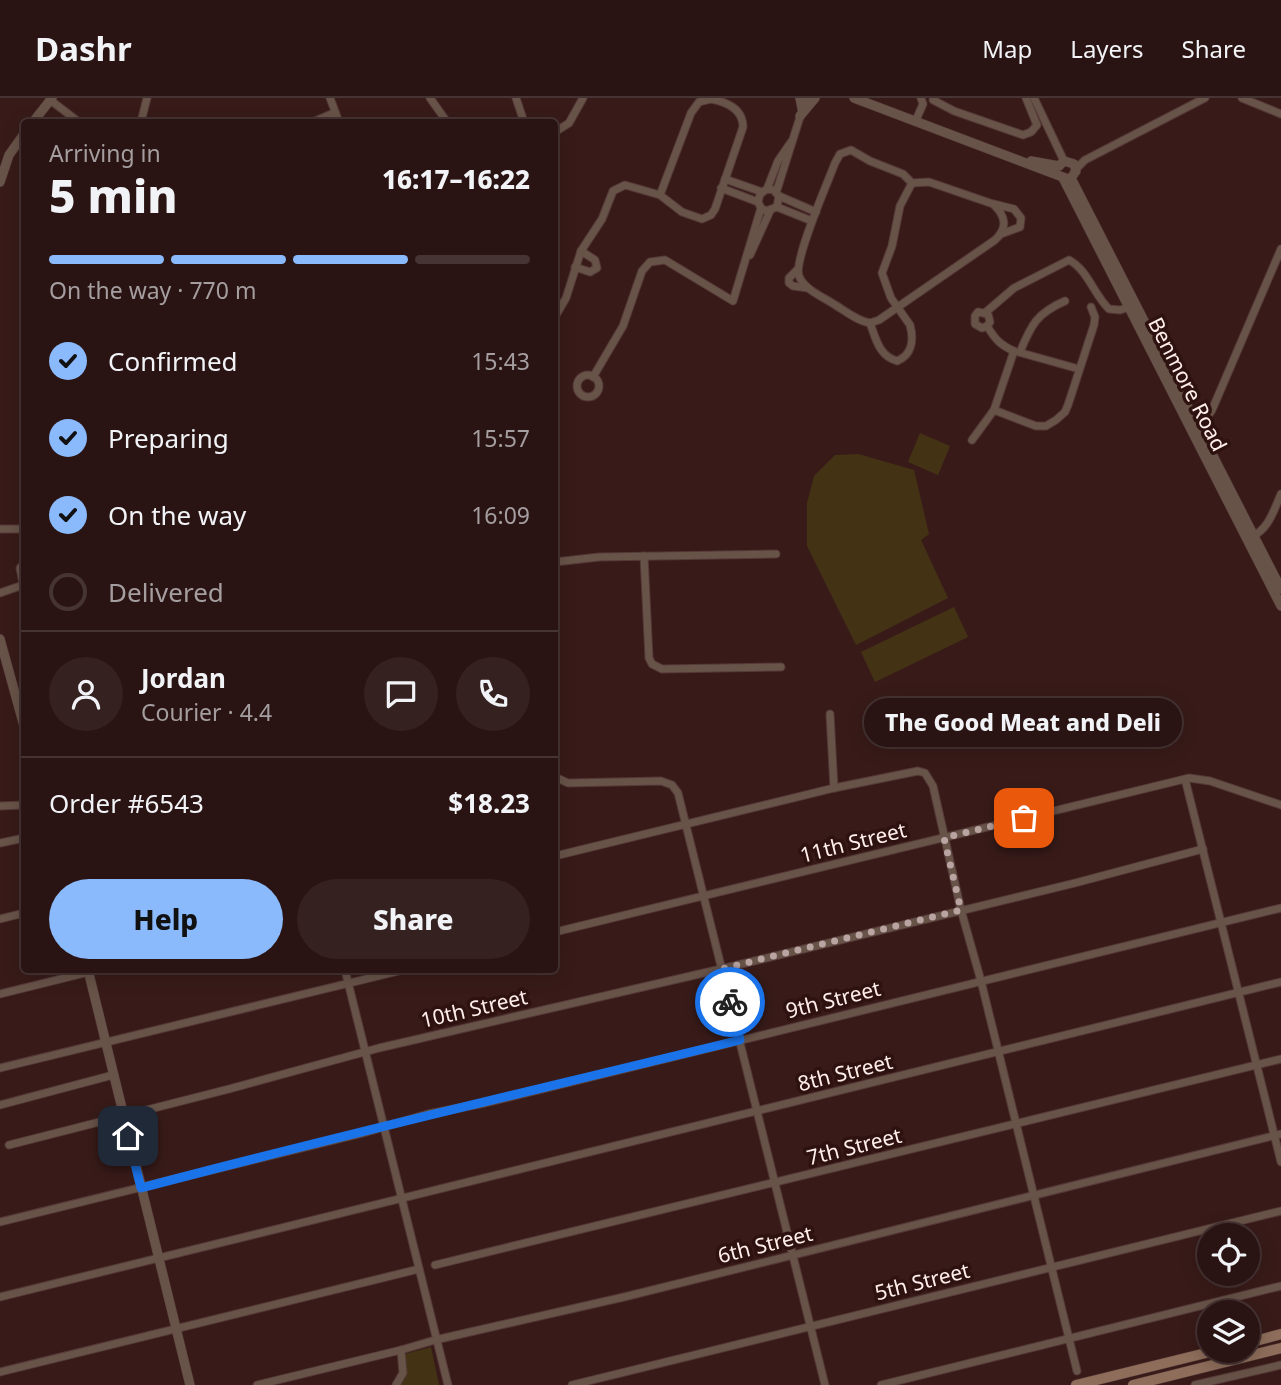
<!DOCTYPE html>
<html lang="en">
<head>
<meta charset="utf-8">
<style>
	:root { --surface:#2a1413; --page:#362121; --text:#f1f3f6; --muted:#a59ea0; --line:#463333; --accent:#8abafc }
	body { margin:0; font-family:"Noto Sans",sans-serif; background:var(--page); color:var(--text); height:100vh; display:flex; flex-direction:column; font-size:26px; white-space:nowrap }
	* { box-sizing:border-box; margin:0 }
	p { font-size:23px; color:var(--muted) }
	.icon { flex:none; width:38px; height:38px; fill:none; stroke:currentColor; stroke-width:2; stroke-linecap:round; stroke-linejoin:round }
	.map { position:relative; flex:1; overflow:hidden }
	.drawer { position:absolute; left:21px; top:21px; width:537px; height:854px; display:flex; flex-direction:column; background:var(--surface); border-radius:7px; box-shadow:0 4px 18px #0003,0 0 0 2px var(--line) }
	.drawer>* { flex:none }
	.controls { position:absolute; left:1197px; top:1125px; display:grid; gap:14px }
	.controls a { display:grid; place-items:center; width:63px; height:63px; border-radius:50%; background:var(--surface); box-shadow:0 4px 18px #0003,0 0 0 2px var(--line); font-size:35px }
	.pin { position:absolute; display:grid; place-items:center; width:60px; height:60px; color:#fff; margin:-30px; border-radius:14px; box-shadow:0 4px 10px #0006 }
	.courier { position:absolute; display:grid; place-items:center; width:70px; height:70px; margin:-35px; border:5px solid #1a73e8; border-radius:50%; background:#fff; color:#222; box-shadow:0 2px 9px #0007 }
	.bubble { position:absolute; height:49px; border-radius:24px; background:var(--surface); box-shadow:0 4px 18px #0003,0 0 0 2px var(--line); font-size:23px; font-weight:800; line-height:49px; text-align:center }
	.head em { font-style:normal; font-weight:800 }
	.head div { display:flex; flex-direction:column-reverse }
	.head { display:flex; align-items:center; justify-content:space-between; height:119px; padding:0 28px }
	h1 { font-size:46px; font-weight:800; line-height:52px }
	.bar { display:grid; grid-template-columns:repeat(4,1fr); gap:10px 7px; align-content:center; height:84px; padding:0 28px }
	.bar i { height:9px; border-radius:5px; background:var(--line) }
	.bar .active { background:var(--accent) }
	.bar p { grid-column:span 4 }
	.line { display:flex; align-items:center; gap:18px; padding:0 28px; border-top:2px solid var(--line) }
	.line div { flex:1 }
	.round { display:grid; place-items:center; flex:none; width:74px; height:74px; border-radius:37px; background:var(--page) }
	ol { padding:0 28px; list-style:none }
	li { display:flex; align-items:center; gap:21px; height:77px }
	li p { margin-inline-start:auto }
	li .icon { padding:7px; border-radius:50%; background:var(--accent); color:#111; stroke-width:4 }
	li:last-child { color:var(--muted) }
	li i { width:38px; height:38px; border:4px solid var(--line); border-radius:50% }
	.action { display:flex; gap:14px; margin-top:auto; padding:14px 28px }
	.action a { flex:1; height:80px; border-radius:42px; background:var(--accent); color:#111; font-size:28px; font-weight:800; line-height:80px; text-align:center }
	.action a+a { background:var(--page); color:var(--text) }
	header { display:flex; align-items:center; gap:42px; box-sizing:border-box; height:98px; padding:0 35px; background:var(--surface); border-bottom:2px solid var(--line) }
	header strong { font-size:33px }
	nav { display:flex; gap:38px; margin-inline-start:auto; font-size:24px }
	.map>svg:first-child { display:block }
</style>
</head>
<body>
<header>
<strong>Dashr</strong>
<nav><a>Map</a><a>Layers</a><a>Share</a></nav>
</header>
<div class="map">
<svg width="1281" height="1287" viewBox="0 0 1281 1287">
	<rect width="100%" height="100%" fill="#381b19"/>
	<!-- green -->
	<g fill="#443215">
		<polygon points="920,335 950,348 938,377 908,364"/>
		<polygon points="858,356 914,372 929,436 921,442 948,500 856,547 807,448 807,405 814,378 835,357"/>
		<polygon points="954,509 968,539 875,584 861,554"/>
		<polygon points="431,1249 439,1287 400,1287 404,1282 405,1256"/>
	</g>
	<g fill="none" stroke-linecap="round" stroke-linejoin="round">
		<defs>
			<g id="minor">
				<polyline points="330,0 339,24"/>
				<polyline points="430,0 447,24"/>
				<polyline points="516,0 524,24"/>
				<polyline points="1034,0 1064,63"/>
				<polyline points="1242,0 1281,16"/>
				<path d="M711 1C727 4 743 11 743 29L715 111 711 117 702 121 682 114 660 97 691 15 699 4Z"/>
				<polyline points="50,2 79,24"/>
				<polyline points="933,2 954,13 1023,37 1031,34 1037,27 1026,0"/>
				<polyline points="916,22 923,6 921,0"/>
				<polyline points="141,24 147,0"/>
				<polyline points="313,24 334,15"/>
				<polyline points="555,34 569,25 583,0"/>
				<path d="M851 52 870 63 903 76 912 85 929 84 993 106C1006 118 1008 130 995 142L879 222 870 225C857 223 844 212 832 205 821 198 804 191 799 178 793 163 828 84 835 65L840 56Z"/>
				<polyline points="1076,71 1085,62 1205,0"/>
				<polyline points="725,81 762,94"/>
				<polyline points="721,90 758,104 761,110 766,113 777,109 779,98 774,92 767,91 760,96 758,104"/>
				<polyline points="767,91 778,63 791,44"/>
				<polyline points="776,95 806,0"/>
				<polyline points="779,98 816,114"/>
				<polyline points="994,106 1014,111 1021,120 1020,129 1001,136"/>
				<polyline points="777,109 812,123"/>
				<polyline points="750,157 770,113"/>
				<polyline points="575,169 590,174 597,170 595,162 581,153"/>
				<polyline points="797,172 789,180 789,185 793,188 808,190"/>
				<path d="M986 214 1014 190 1069 162C1088 172 1094 197 1109 211L1120 212 1133 208"/>
				<polyline points="555,219 566,200 581,153 602,121 613,93 625,87 660,97"/>
				<path d="M870 225C876 241 879 258 897 263 912 257 914 242 910 227L891 200 882 175 892 148 900 108 912 85"/>
				<polyline points="555,246 555,247"/>
				<polyline points="1018,254 1079,271"/>
				<path d="M1020 254C1031 227 1037 215 1065 203"/>
				<circle cx="588" cy="288" r="11"/>
				<polyline points="593,279 623,228 642,173 650,164 665,162 733,203 761,110"/>
				<polyline points="994,312 1036,328 1046,328 1056,322 1065,314 1068,307 1094,227 1095,219 1091,209"/>
				<polyline points="1194,326 1208,318 1212,312 1281,151"/>
				<path d="M972 342 994 312 1014 253C1000 247 995 241 987 228L990 224 988 216 978 214 975 218V226L982 230 987 228"/>
				<polyline points="0,431 24,431"/>
				<path d="M1250 440C1269 431 1273 414 1281 396"/>
				<polyline points="644,458 649,560 652,566 662,571 781,569"/>
				<polyline points="555,464 599,459 776,456"/>
				<polyline points="24,465 20,470 24,491"/>
				<polyline points="0,495 23,487"/>
				<polyline points="830,616 834,690"/>
				<polyline points="555,679 568,685 661,683 672,687 678,695 825,1287"/>
				<polyline points="1185,681 1281,1064"/>
				<polyline points="0,708 24,707"/>
				<polyline points="0,745 24,740"/>
				<polyline points="555,758 834,690 918,673 925,675 933,688 961,812 981,883 1077,1273"/>
				<polyline points="0,821 24,815"/>
				<polyline points="555,834 1189,680 1210,683 1281,707"/>
				<polyline points="345,872 448,1287"/>
				<polyline points="0,896 97,872"/>
				<polyline points="0,970 403,872"/>
				<polyline points="0,1007 113,977"/>
				<polyline points="9,1047 229,991 379,950 721,871 1075,785 1203,751"/>
				<polyline points="0,1124 363,1035 428,1016 485,1005 1281,810"/>
				<polyline points="435,1167 1281,961"/>
				<polyline points="0,1199 1281,884"/>
				<polyline points="0,1274 419,1171"/>
				<polyline points="257,1287 401,1252 435,1242 624,1199 1281,1036"/>
				<polyline points="396,1287 403,1275 401,1252"/>
				<polyline points="572,1287 1281,1113"/>
				<polyline points="881,1287 1281,1188"/>
				<polyline points="1195,1287 1281,1267"/>
			</g>
			<g id="tertiary">
				<polyline points="800,0 802,10"/>
				<polyline points="854,0 1068,81"/>
				<polyline points="800,18 815,0"/>
				<polyline points="33,24 52,0"/>
				<polyline points="1031,63 1059,68"/>
				<polyline points="1059,68 1064,63 1074,66 1076,73 1071,80"/>
				<polyline points="1063,80 1281,508"/>
				<polyline points="1071,80 1281,491"/>
				<polyline points="0,84 9,57 24,36"/>
				<polyline points="0,541 24,628"/>
				<polyline points="88,872 190,1287"/>
			</g>
			<g id="secondary">
				<polyline points="1248,1245 1281,1236"/>
				<polyline points="1076,1287 1214,1253"/>
				<polyline points="1133,1287 1281,1250"/>
			</g>
		</defs>
		<!-- minor casing -->
		<use href="#minor" stroke="#543937" stroke-width="9"/>
		<!-- tertiary casing -->
		<use href="#tertiary" stroke="#543937" stroke-width="10"/>
		<!-- secondary casing -->
		<use href="#secondary" stroke="#543937" stroke-width="11"/>
		<!-- minor -->
		<use href="#minor" stroke="#685348" stroke-width="7"/>
		<!-- tertiary -->
		<use href="#tertiary" stroke="#685348" stroke-width="9"/>
		<!-- secondary -->
		<use href="#secondary" stroke="#8e6d5b" stroke-width="10"/>
	</g>
	<g fill="none" stroke-linecap="round" stroke-linejoin="round">
		<!-- done -->
		<polyline stroke="#b9a4a2" stroke-width="7" stroke-dasharray="0 12.6" points="730,904 721,871 961,812 944,740 1024,720"/>
		<!-- route -->
		<path stroke="#1a73e8" stroke-width="9" d="M128 1038 141 1090C340 1037 540 991 740 942L730 904"/>
	</g>
	<g text-anchor="middle" dominant-baseline="central" stroke-width="7" stroke-linejoin="round" paint-order="stroke">
		<!-- street labels -->
		<g font-size="21" fill="#ffeeec" stroke="#2e1210">
			<text transform="translate(1188 286) rotate(63)">Benmore Road</text>
			<text transform="translate(853 744) rotate(-14)">11th Street</text>
			<text transform="translate(833 901) rotate(-14)">9th Street</text>
			<text transform="translate(474 910) rotate(-13)">10th Street</text>
			<text transform="translate(845 974) rotate(-14)">8th Street</text>
			<text transform="translate(854 1048) rotate(-14)">7th Street</text>
			<text transform="translate(765 1146) rotate(-14)">6th Street</text>
			<text transform="translate(922 1183) rotate(-14)">5th Street</text>
		</g>
	</g>
</svg>
<div class="controls">
<a><svg class="icon" aria-label="locate" viewBox="0 0 24 24"><circle cx="12" cy="12" r="6"/><path d="M12 2v4M12 18v4M2 12h4M18 12h4"/></svg></a>
<a><svg class="icon" aria-label="layers" viewBox="0 0 24 24"><path d="M12 4l9 5-9 5-9-5zM3 14l9 5 9-5"/></svg></a>
</div>
<div class="pin" style="left:1024px;top:720px;background:#ea580c"><svg class="icon" aria-label="bag" viewBox="0 0 24 24"><path d="M5 8h14l-1 12H6zM9 8a3 3 0 0 1 6 0"/></svg></div>
<div class="pin" style="left:128px;top:1038px;background:#1f2937"><svg class="icon" aria-label="home" viewBox="0 0 24 24"><path d="M3 11l9-7 9 7M6 9v11h12V9"/></svg></div>
<div class="courier" style="left:730px;top:904px"><svg class="icon" aria-label="bike" viewBox="0 0 24 24"><circle cx="6" cy="16" r="4"/><circle cx="18" cy="16" r="4"/><path d="M6 16l4-8h5l3 8M10 8l3 8H6M13 5h3"/></svg></div>
<div class="bubble" style="left:864px;top:600px;width:318px">The Good Meat and Deli</div>
<section class="drawer">
<div class="head"><div><h1>5 min</h1><p>Arriving in</p></div><em>16:17–16:22</em></div>
<div class="bar"><i class="active"></i><i class="active"></i><i class="active"></i><i></i><p>On the way · 770 m</p></div>
<ol>
<li><svg class="icon" aria-label="check" viewBox="0 0 24 24"><path d="M5 12l5 5 9-10"/></svg>Confirmed<p>15:43</p></li>
<li><svg class="icon" aria-label="check" viewBox="0 0 24 24"><path d="M5 12l5 5 9-10"/></svg>Preparing<p>15:57</p></li>
<li><svg class="icon" aria-label="check" viewBox="0 0 24 24"><path d="M5 12l5 5 9-10"/></svg>On the way<p>16:09</p></li>
<li><i></i>Delivered</li>
</ol>
<div class="line" style="height:126px"><a class="round"><svg class="icon" aria-label="person" viewBox="0 0 24 24"><circle cx="12" cy="8" r="4"/><path d="M4 21q1-7 8-7t8 7"/></svg></a><div><b>Jordan</b><p>Courier · 4.4</p></div><a class="round"><svg class="icon" aria-label="chat" viewBox="0 0 24 24"><path d="M4 5h16v11H9l-5 4z"/></svg></a><a class="round"><svg class="icon" aria-label="phone" viewBox="0 0 24 24"><path d="M5 4h4l2 5-3 2q2 4 5 5l2-3 5 2v4C11 20 4 13 5 4z"/></svg></a></div>
<div class="line" style="height:91px"><div>Order #6543</div><b>$18.23</b></div>
<div class="action"><a>Help</a><a>Share</a></div>
</section>
</div>
</body>
</html>
